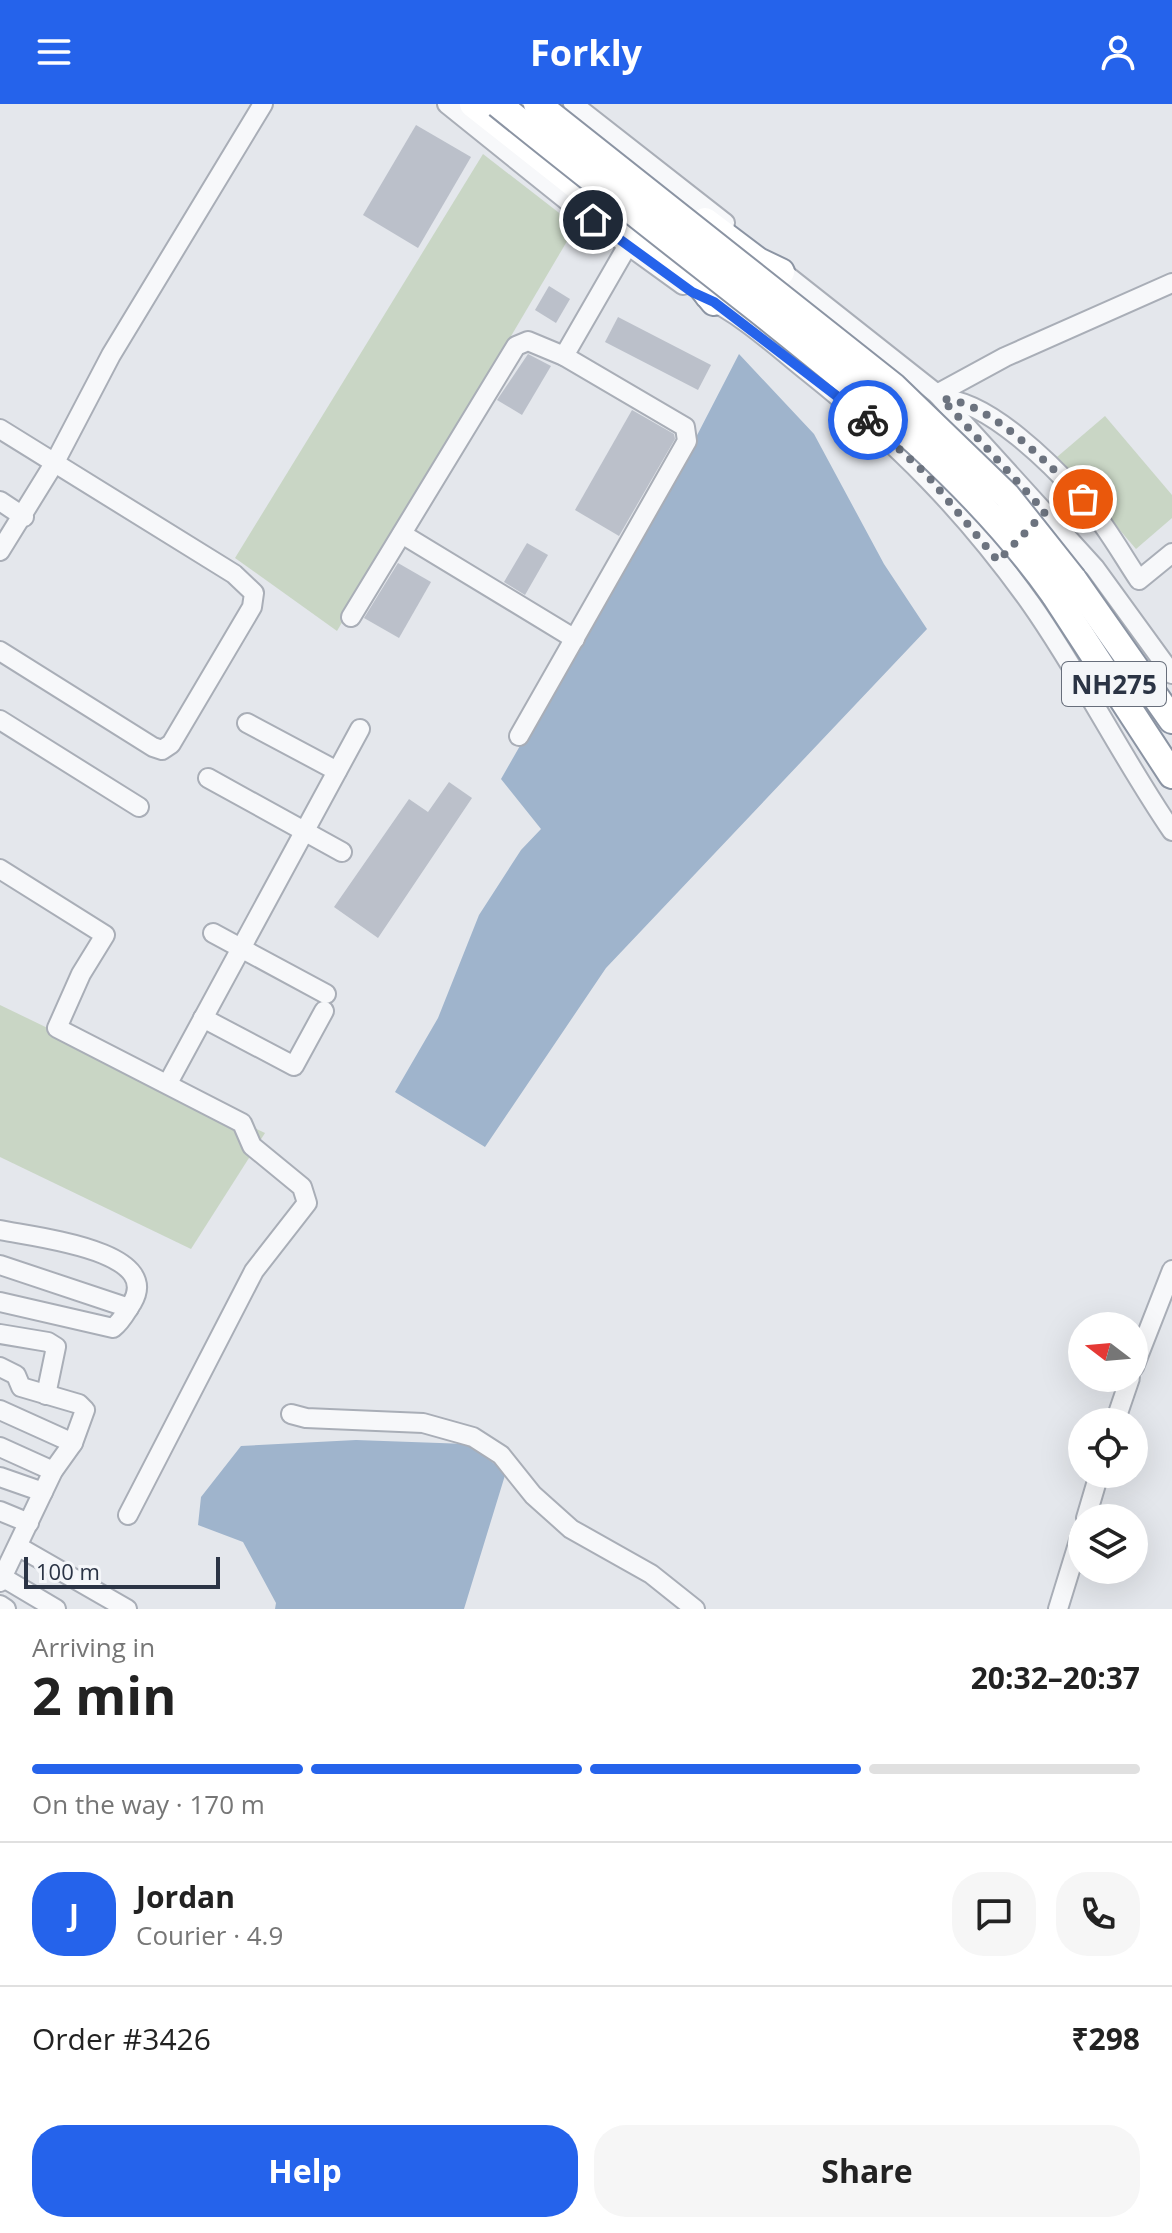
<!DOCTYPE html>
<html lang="en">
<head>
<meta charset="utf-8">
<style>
	:root { --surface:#fff; --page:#f6f6f6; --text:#222; --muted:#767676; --line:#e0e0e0; --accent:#2563eb }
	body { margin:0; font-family:"Open Sans",sans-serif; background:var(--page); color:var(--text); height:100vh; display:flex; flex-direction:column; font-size:30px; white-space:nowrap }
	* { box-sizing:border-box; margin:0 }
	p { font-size:26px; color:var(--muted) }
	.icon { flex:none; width:44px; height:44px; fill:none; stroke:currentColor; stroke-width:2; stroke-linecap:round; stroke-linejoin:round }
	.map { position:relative; height:1505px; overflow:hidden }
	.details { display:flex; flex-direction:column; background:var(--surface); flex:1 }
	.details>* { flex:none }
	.needle { width:52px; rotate:286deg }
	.buttons { position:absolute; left:1068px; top:1208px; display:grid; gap:16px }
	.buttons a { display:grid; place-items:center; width:80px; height:80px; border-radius:50%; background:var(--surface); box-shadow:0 8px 32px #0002; font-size:40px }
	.scale { position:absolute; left:24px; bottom:20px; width:196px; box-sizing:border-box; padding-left:8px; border:4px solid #2b3445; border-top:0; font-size:22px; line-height:28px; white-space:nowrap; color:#2b3445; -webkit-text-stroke:6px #f4f6f9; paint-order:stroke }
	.pin { position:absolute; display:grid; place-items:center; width:68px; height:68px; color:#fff; margin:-34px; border:4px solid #fff; border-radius:50%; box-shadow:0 2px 8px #0007 }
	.courier { position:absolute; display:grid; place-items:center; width:80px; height:80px; margin:-40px; border:6px solid #2563eb; border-radius:50%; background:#fff; color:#222; box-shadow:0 2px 10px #0007 }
	.overview em { font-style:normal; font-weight:700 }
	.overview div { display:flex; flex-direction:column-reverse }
	.overview { display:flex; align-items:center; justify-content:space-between; height:136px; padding:0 32px }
	h1 { font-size:52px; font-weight:700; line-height:60px }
	.bar { display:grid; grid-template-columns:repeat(4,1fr); gap:12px 8px; align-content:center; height:96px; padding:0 32px }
	.bar i { height:10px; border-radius:6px; background:var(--line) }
	.bar .selected { background:var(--accent) }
	.bar p { grid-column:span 4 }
	.line { display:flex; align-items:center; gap:20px; padding:0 32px; border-top:2px solid var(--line) }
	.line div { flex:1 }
	.round { display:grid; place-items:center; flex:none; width:84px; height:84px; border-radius:32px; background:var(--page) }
	.button { display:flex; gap:16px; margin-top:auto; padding:16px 32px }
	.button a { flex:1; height:92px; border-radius:32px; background:var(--accent); color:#fff; font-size:32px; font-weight:700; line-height:92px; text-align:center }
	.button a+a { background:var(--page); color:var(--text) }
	header { display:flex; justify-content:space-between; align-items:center; height:104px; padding:0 32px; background:var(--accent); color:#fff; font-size:36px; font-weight:700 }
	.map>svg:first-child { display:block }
</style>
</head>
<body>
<header><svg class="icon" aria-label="menu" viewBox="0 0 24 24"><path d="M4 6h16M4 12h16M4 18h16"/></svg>Forkly<svg class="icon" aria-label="person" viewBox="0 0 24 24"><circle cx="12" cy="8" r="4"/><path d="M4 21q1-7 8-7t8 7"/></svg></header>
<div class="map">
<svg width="1172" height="1505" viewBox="0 0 1172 1505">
	<rect width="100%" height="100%" fill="#e4e7ec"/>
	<!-- green -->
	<g fill="#c9d6c5">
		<polygon points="483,50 576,122 337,527 235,454"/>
		<polygon points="1105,312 1172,391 1172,414 1136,445 1057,353"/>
		<polygon points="0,901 265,1029 191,1145 0,1053"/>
	</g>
	<!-- water -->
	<g fill="#9fb4cc">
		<polygon points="739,250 814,330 884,460 927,525 606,864 485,1043 395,988 438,914 479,811 521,746 541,725 501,675 692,341"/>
		<polygon points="356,1336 467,1340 506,1368 464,1505 275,1505 276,1499 243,1438 198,1421 201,1393 241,1342"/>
	</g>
	<!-- building -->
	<g fill="#bbc0ca">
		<polygon points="416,21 471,53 418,144 363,111"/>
		<polygon points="549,182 570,195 556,219 535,206"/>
		<polygon points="618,213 711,261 698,286 605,238"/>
		<polygon points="528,250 551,262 522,311 497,296"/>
		<polygon points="632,306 674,330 675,335 619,432 575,406"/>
		<polygon points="527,439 548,451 525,491 504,478"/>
		<polygon points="398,459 431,478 399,534 364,514"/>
		<polygon points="449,678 472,694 378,834 334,803 409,695 428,708"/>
	</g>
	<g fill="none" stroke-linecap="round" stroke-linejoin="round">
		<defs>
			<g id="minor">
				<polyline points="447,0 575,103 683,181"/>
				<polyline points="573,0 725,119"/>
				<polyline points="775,162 937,290 1095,464 1172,570"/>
				<path d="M705 194C740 209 778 244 808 268 898 340 964 406 1031 500 1081 571 1122 654 1172 727"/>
				<polyline points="937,290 1005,253 1172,179"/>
				<path d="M942 295C988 296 1052 361 1082 394 1104 418 1121 449 1139 476L1172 449"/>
				<polyline points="0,325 234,470 254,489 252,503 171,640 162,646 153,643 0,547"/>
				<polyline points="0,397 24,413"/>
				<polyline points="402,430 575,535"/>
				<polyline points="0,447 55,358 111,251 263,0"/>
				<polyline points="351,513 516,242 528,237 564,252"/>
				<polyline points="0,616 139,703"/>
				<polyline points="247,619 337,667"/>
				<polyline points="519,632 687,337 685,323 564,252 628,141"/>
				<polyline points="208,674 342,748"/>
				<polyline points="0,765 105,831 81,870 57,924 242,1019 252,1042 302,1083 307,1099 254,1167 128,1411"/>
				<polyline points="213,829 326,890"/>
				<polyline points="203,914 294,962 324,907"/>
				<polyline points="168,979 360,625"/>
				<path d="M0 1126C32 1133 164 1146 132 1199 126 1208 122 1217 113 1224L0 1198"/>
				<polyline points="0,1161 129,1204"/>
				<polyline points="0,1230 48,1238 56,1243 46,1291"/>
				<polyline points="0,1263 16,1271 21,1283 79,1300 85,1306 73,1339 53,1367 0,1478"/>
				<polyline points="1134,1263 1172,1166"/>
				<polyline points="0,1306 73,1339"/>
				<polyline points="291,1310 306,1314 423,1319 473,1333 501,1351 533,1391 571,1425 651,1470 695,1505"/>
				<polyline points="1115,1318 1130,1274"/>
				<polyline points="0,1343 53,1367"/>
				<polyline points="0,1373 43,1388"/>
				<polyline points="0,1407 29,1419"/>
				<polyline points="1086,1414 1099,1370"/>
				<polyline points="19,1443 127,1505"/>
				<polyline points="2,1473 56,1505"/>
				<polyline points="0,1501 6,1505"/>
				<polyline points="1058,1505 1082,1427"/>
			</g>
			<g id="highway">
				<polyline points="473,0 696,176 714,198"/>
				<polyline points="705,117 758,157 781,168"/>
				<polyline points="1073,475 1172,616"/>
				<polyline points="1054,490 1172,671"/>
			</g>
		</defs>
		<!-- minor casing -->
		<use href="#minor" stroke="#a9aeb7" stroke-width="22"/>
		<!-- highway casing -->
		<use href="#highway" stroke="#8b94a3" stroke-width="30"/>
		<!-- minor -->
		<use href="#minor" stroke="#f7f8fa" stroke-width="18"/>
		<!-- highway -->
		<use href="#highway" stroke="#fff" stroke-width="26"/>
		<defs>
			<g id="highway-bridge">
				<path d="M498 0C587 72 677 142 766 212 871 296 976 380 1054 490"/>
				<polyline points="537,0 894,283 1007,392 1073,475"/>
			</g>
		</defs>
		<!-- highway-bridge casing -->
		<use href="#highway-bridge" stroke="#8b94a3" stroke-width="30" stroke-linecap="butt"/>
		<!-- highway-bridge -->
		<use href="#highway-bridge" stroke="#fff" stroke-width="26"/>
	</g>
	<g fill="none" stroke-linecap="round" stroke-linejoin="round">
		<!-- done -->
		<path stroke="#6c737f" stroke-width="8" stroke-dasharray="0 14.4" d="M868 316 927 371 998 457 1045 408 942 295C989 296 1051 363 1083 395"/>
		<!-- route -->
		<polyline stroke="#2563eb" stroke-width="10" points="593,116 692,188 714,198 868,316"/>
	</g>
	<g text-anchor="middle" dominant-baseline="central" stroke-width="6" stroke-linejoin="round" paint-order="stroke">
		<!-- shield labels -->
		<rect fill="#f4f6f9" stroke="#676e7b" stroke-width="2" x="1062" y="558" width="104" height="44" rx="6"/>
		<g font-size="26" font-weight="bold" fill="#2b3445">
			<text x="1114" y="580">NH275</text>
		</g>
	</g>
</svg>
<div class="buttons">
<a><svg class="needle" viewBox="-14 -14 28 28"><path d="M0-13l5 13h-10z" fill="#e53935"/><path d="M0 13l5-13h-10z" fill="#767676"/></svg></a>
<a><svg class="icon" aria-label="locate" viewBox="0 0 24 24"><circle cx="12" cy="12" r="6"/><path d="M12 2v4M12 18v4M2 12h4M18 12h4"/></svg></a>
<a><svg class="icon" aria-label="layers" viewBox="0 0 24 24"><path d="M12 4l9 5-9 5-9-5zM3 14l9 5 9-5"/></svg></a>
</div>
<div class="scale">100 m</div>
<div class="pin" style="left:1083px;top:395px;background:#ea580c"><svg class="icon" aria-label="bag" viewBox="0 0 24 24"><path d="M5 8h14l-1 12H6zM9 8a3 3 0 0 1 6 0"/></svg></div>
<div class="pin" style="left:593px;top:116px;background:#1f2937"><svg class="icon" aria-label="home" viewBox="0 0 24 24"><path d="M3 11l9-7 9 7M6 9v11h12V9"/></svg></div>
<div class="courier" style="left:868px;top:316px"><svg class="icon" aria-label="bike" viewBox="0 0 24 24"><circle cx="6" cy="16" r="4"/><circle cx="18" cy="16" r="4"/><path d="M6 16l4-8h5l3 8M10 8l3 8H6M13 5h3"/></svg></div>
</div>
<section class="details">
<div class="overview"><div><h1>2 min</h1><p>Arriving in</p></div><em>20:32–20:37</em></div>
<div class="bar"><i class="selected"></i><i class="selected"></i><i class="selected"></i><i></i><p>On the way · 170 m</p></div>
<div class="line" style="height:144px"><b class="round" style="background:var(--accent);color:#fff">J</b><div><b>Jordan</b><p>Courier · 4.9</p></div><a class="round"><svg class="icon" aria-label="chat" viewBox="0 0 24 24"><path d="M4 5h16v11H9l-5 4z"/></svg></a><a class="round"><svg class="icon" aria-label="phone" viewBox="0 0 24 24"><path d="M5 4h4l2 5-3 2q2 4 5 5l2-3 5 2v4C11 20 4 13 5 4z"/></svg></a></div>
<div class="line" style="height:104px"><div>Order #3426</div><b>₹298</b></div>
<div class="button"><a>Help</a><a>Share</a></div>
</section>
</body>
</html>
